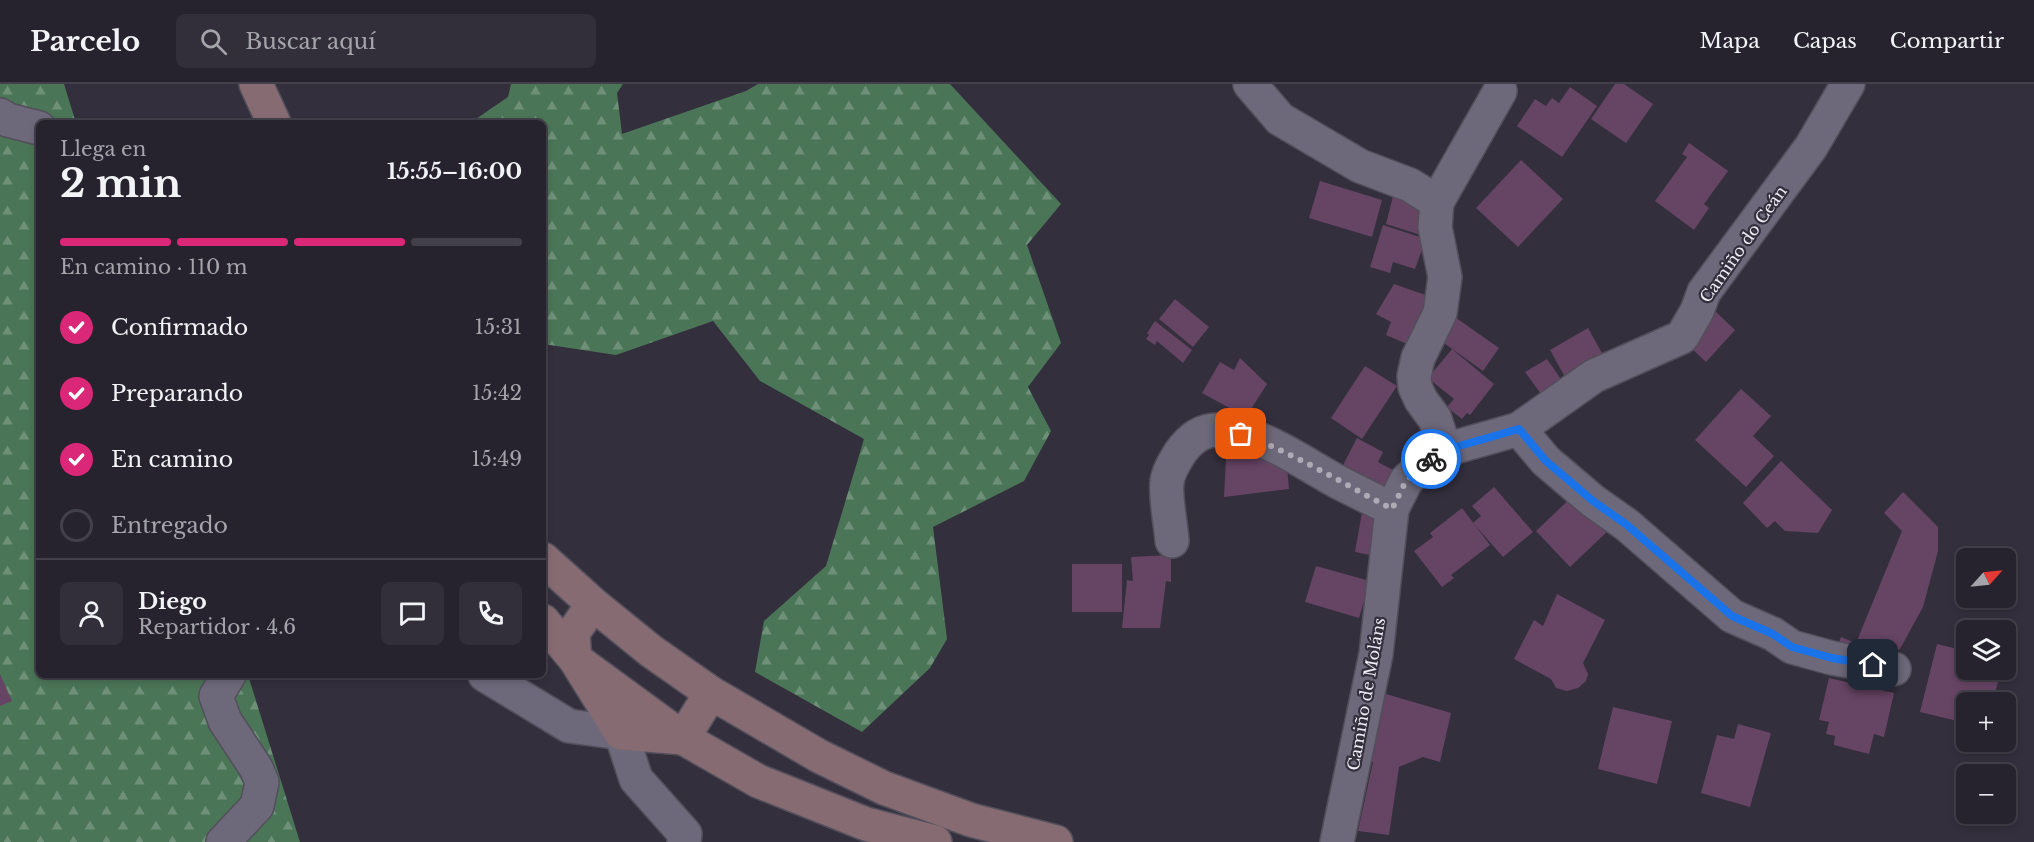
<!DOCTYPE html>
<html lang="es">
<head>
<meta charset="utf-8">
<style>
	:root { --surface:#26232e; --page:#322f3a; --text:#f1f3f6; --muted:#a4a4aa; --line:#42404a; --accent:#db2777 }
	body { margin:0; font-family:"Libre Baskerville",serif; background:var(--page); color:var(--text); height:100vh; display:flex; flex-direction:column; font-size:22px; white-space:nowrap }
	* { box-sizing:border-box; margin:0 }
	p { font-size:20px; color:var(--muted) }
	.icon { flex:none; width:33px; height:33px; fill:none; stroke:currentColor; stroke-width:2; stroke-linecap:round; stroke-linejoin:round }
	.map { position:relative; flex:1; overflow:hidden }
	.sheet { position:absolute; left:36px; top:36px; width:510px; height:558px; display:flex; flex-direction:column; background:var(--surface); border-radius:9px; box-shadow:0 3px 9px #0003,0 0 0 2px var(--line) }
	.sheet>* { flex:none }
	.needle { width:39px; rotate:63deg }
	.buttons { position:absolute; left:1956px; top:464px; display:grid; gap:12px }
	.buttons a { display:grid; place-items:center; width:60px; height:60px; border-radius:9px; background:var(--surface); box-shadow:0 3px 9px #0003,0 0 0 2px var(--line); font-size:30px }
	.pin { position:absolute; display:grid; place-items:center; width:51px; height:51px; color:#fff; margin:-26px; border-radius:12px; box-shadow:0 3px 9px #0006 }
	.courier { position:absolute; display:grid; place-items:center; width:60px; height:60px; margin:-30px; border:4px solid #1a73e8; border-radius:50%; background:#fff; color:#222; box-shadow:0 2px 8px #0007 }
	.head em { font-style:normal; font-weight:700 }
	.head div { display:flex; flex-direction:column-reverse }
	.head { display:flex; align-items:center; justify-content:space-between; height:102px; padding:0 24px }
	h1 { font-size:39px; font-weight:700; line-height:45px }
	.bar { display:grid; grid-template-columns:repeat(4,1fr); gap:9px 6px; align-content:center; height:72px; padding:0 24px }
	.bar i { height:8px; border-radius:4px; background:var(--line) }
	.bar .on { background:var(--accent) }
	.bar p { grid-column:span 4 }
	.line { display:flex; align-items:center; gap:15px; padding:0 24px; border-top:2px solid var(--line) }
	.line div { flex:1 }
	.round { display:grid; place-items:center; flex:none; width:63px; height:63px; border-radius:9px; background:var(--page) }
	ol { padding:0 24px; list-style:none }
	li { display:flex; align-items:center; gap:18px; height:66px }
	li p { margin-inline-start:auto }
	li .icon { padding:6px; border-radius:50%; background:var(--accent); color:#fff; stroke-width:4 }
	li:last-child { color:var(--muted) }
	li i { width:33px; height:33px; border:3px solid var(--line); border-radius:50% }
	header { display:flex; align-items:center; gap:36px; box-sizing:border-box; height:84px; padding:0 30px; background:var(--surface); border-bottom:2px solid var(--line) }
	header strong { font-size:28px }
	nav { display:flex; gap:33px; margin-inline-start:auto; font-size:21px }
	.search { width:420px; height:54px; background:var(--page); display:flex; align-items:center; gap:15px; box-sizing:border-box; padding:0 21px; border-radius:9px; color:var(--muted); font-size:22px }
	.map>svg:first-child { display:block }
</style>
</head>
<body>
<header>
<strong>Parcelo</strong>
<div class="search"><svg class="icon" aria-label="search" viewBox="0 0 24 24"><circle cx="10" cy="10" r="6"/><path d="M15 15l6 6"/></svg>Buscar aquí</div>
<nav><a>Mapa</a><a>Capas</a><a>Compartir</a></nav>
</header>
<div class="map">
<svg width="2034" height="758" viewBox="0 0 2034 758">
	<defs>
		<pattern id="forest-firs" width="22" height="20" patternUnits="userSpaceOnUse" patternTransform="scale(1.5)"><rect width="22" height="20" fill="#4b7557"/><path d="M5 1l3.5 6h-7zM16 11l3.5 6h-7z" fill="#6e9078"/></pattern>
	</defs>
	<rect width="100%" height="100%" fill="#332f3d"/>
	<!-- forest -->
	<g fill="url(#forest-firs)">
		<polygon points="0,0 64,0 76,39 39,39 39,591 248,591 300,758 0,758"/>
		<polygon points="511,0 623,0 617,9 622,50 746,7 758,0 950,0 1061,120 1027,161 1061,259 1028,303 1051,347 1024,397 933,443 947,555 930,584 862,648 755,588 764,537 826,482 864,355 760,297 713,237 616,271 543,260 543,39 470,39 508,13"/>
	</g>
	<!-- building -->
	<g fill="#664464">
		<polygon points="1615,0 1624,0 1653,20 1626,59 1591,35"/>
		<polygon points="1570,3 1597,22 1562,73 1517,42 1535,15 1546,22 1552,14 1559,19"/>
		<polygon points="1689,59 1728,87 1704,120 1709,124 1694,146 1655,117 1687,73 1682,70"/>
		<polygon points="1521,76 1563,115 1518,163 1476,124"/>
		<polygon points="1320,97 1382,116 1372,153 1309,134"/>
		<polygon points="1395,104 1419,116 1427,153 1386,140"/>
		<polygon points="1383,141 1426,155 1415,185 1393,178 1390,189 1370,183"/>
		<polygon points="1394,200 1437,215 1414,263 1386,251 1391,238 1376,230"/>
		<polygon points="1175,215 1209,243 1193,263 1159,235"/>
		<polygon points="1715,227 1735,246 1706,278 1686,259"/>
		<polygon points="1452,231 1499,264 1483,287 1437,254"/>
		<polygon points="1155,237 1192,266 1183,279 1157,257 1155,261 1146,255 1149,251 1147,249"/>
		<polygon points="1588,244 1608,280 1570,302 1550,266"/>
		<polygon points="1452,265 1494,300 1470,331 1467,329 1462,335 1447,323 1454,315 1428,294"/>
		<polygon points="1240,274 1267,300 1246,333 1202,309 1220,278 1234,286"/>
		<polygon points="1547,275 1565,301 1546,317 1525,288"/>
		<polygon points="1365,282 1397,302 1362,355 1331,334"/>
		<polygon points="1741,305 1771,332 1753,352 1774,372 1746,403 1695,356"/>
		<polygon points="1357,354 1383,368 1378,378 1402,391 1390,414 1340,387"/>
		<polygon points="1227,355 1286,372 1289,405 1224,413"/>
		<polygon points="1781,377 1832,426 1818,449 1785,447 1775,437 1767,444 1743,419"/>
		<polygon points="1494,403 1533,448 1503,473 1473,439 1481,432 1472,422"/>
		<polygon points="1577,408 1611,444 1570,483 1536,447"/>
		<polygon points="1903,408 1938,443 1938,467 1923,523 1900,565 1891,571 1836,566 1841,553 1856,559 1902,447 1884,429"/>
		<polygon points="1462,424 1490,461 1451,491 1454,494 1442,503 1414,467 1433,453 1430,449"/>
		<polygon points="1362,428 1388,432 1380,473 1355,468"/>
		<polygon points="1171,471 1171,498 1166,497 1160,544 1122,544 1127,496 1133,497 1131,473"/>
		<rect x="1072" y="480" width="50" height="48"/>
		<polygon points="1316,482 1370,497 1359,534 1305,518"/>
		<polygon points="1557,510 1605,536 1583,579 1588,590 1586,597 1578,604 1567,607 1556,604 1551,595 1514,575 1534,536 1543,542"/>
		<polygon points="1937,560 1966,567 1966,585 2001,585 1993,618 1966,618 1966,639 1920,628"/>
		<polygon points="0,590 12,617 0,622"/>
		<polygon points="1829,594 1894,609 1884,653 1874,650 1869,670 1834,661 1835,652 1826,650 1829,638 1819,636"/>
		<polygon points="1386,610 1451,629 1440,678 1423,673 1399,683 1389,751 1358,747 1373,678 1370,678"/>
		<polygon points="1613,623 1672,637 1657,700 1598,685"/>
		<polygon points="1738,640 1771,649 1750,723 1701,709 1717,651 1734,655"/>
	</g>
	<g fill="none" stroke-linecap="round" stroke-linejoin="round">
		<defs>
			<g id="street">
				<polyline points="1250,0 1280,35 1360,82 1410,101 1437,118 1435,143 1445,193 1440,229 1418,274 1414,292 1415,303 1421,316 1435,335 1445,366"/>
				<polyline points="0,31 8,36 39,44"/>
				<polyline points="1437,118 1500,7"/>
				<polyline points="1519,345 1546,377 1593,417 1627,441 1732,532 1773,550 1792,563 1832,574 1894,585"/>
				<path d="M1172 457C1171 441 1165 413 1167 398 1168 388 1175 377 1180 369 1189 356 1201 346 1217 346 1259 346 1303 379 1338 398 1356 407 1374 416 1392 425"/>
				<polyline points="485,591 569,642 621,649 636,695 685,750 684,758"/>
				<polyline points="223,758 257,722 262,698 256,684 225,637 216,612 229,591"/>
				<polyline points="1337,758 1376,570 1392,425 1406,397 1424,379 1445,366 1519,345 1594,292 1682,253 1697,227 1704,208 1811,63 1848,0"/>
			</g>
			<g id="secondary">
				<polyline points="256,0 274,39"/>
				<polyline points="543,475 593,520 651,567 711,609 819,672 884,704 971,736 1056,758"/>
				<polyline points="593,520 573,549 575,575 621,649 683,654 711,609"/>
				<polyline points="543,537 575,575 683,654 758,697 866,740 935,758"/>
			</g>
		</defs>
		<!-- street casing -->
		<use href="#street" stroke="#524f5b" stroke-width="36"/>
		<!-- secondary casing -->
		<use href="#secondary" stroke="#524f5b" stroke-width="36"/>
		<!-- street -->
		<use href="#street" stroke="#6d697a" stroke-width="33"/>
		<!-- secondary -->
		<use href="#secondary" stroke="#866b72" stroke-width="33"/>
	</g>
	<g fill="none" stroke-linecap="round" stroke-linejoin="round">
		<!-- done -->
		<path stroke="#aeaab6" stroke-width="6" stroke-dasharray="0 10.8" d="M1241 350C1294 369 1342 399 1392 425L1406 397 1431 375"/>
		<!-- route -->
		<polyline stroke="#1a73e8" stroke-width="8" points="1431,375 1445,366 1519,345 1546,377 1593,417 1627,441 1732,532 1773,550 1792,563 1832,574 1873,581"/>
	</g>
	<g text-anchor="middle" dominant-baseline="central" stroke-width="4.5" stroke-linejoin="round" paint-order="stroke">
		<!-- street labels -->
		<g font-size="16" fill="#f0edf7" stroke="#332f3d">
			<text transform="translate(1743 160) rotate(-55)">Camiño do Ceán</text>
			<text transform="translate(1366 610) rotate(-80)">Camiño de Moláns</text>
		</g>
	</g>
</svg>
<div class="buttons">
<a><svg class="needle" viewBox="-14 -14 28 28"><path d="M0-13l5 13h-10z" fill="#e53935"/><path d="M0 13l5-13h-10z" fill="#a4a4aa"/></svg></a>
<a><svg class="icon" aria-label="layers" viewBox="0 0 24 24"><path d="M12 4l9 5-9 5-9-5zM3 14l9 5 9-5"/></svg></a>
<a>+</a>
<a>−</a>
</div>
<div class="pin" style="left:1241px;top:350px;background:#ea580c"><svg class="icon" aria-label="bag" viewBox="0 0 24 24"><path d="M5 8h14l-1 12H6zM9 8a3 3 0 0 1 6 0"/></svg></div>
<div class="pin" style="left:1873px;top:581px;background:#1f2937"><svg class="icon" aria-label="home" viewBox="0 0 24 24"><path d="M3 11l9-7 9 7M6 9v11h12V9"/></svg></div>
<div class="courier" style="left:1431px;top:375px"><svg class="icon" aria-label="bike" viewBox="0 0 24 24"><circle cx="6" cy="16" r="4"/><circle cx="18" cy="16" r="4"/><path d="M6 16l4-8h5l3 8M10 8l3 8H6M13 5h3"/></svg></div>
<section class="sheet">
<div class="head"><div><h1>2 min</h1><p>Llega en</p></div><em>15:55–16:00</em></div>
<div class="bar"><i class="on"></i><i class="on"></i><i class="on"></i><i></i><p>En camino · 110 m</p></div>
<ol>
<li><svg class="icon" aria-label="check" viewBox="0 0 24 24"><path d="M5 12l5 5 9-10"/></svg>Confirmado<p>15:31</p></li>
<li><svg class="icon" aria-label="check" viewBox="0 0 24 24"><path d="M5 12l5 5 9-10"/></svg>Preparando<p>15:42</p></li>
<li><svg class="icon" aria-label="check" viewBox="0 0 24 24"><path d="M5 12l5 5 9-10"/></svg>En camino<p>15:49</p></li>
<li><i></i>Entregado</li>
</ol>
<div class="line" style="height:108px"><a class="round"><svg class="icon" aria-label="person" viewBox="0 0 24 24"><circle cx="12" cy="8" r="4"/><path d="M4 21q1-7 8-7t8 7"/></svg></a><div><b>Diego</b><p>Repartidor · 4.6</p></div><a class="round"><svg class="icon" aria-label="chat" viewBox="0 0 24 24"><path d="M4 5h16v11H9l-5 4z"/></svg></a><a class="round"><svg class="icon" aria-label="phone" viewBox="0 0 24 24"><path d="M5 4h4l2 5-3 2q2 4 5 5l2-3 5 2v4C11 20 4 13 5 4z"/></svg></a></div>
</section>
</div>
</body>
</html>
